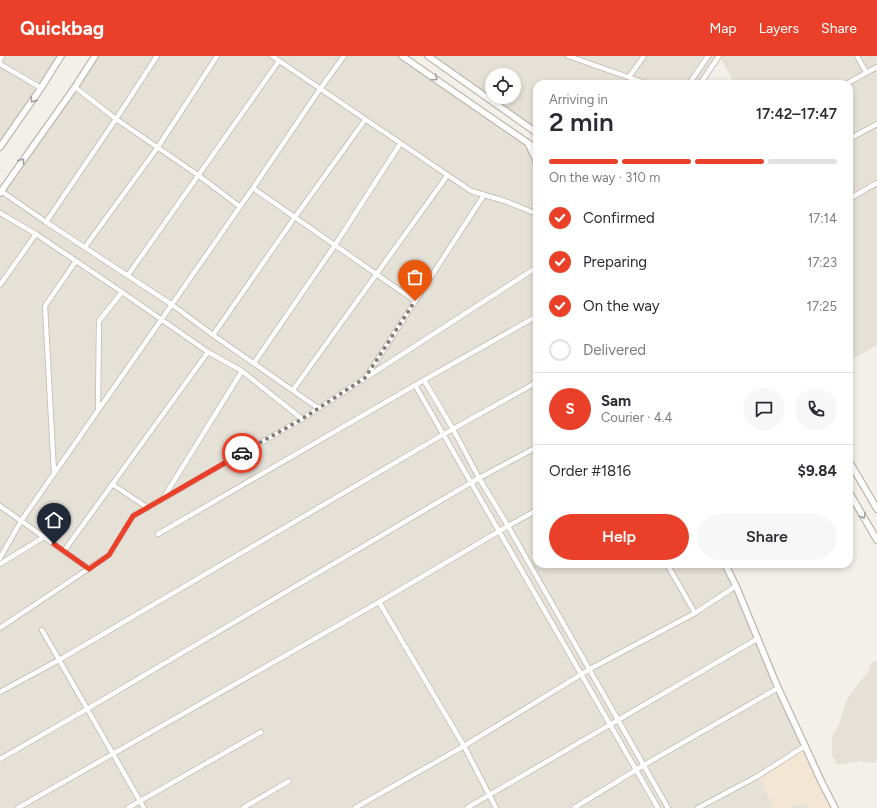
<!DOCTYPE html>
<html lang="en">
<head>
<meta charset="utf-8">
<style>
	:root { --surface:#fff; --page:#f7f7f7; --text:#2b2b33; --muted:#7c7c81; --line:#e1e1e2; --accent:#ea4029 }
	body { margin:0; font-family:Figtree,sans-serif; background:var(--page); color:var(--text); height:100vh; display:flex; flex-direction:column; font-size:15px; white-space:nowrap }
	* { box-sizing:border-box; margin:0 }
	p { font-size:13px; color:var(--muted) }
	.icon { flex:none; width:22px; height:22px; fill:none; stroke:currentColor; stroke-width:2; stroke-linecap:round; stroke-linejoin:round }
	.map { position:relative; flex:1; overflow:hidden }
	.sheet { position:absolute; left:533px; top:24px; width:320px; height:488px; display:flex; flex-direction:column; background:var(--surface); border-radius:12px; box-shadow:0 2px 6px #0003 }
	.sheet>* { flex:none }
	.fabs { position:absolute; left:485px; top:12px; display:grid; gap:8px }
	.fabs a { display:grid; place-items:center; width:36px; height:36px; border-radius:50%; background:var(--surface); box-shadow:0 2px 6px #0003; font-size:20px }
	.pin { position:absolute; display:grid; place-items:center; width:34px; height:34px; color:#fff; margin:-41px -17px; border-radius:50% 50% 50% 0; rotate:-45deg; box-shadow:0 0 4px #0007 }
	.pin .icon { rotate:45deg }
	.courier { position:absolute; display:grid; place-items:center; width:40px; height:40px; margin:-20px; border:3px solid #ea4029; border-radius:50%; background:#fff; color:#222; box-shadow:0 1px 5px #0007 }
	.headline em { font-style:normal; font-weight:600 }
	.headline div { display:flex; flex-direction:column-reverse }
	.headline { display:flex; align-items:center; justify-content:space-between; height:68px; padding:0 16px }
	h1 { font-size:26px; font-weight:600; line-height:30px }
	.bar { display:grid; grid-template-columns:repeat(4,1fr); gap:6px 4px; align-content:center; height:48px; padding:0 16px }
	.bar i { height:5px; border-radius:3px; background:var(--line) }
	.bar .current { background:var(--accent) }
	.bar p { grid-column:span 4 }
	.line { display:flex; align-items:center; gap:10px; padding:0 16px; border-top:1px solid var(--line) }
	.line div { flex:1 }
	.round { display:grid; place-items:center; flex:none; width:42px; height:42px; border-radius:21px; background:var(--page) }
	ol { padding:0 16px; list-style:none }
	li { display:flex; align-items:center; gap:12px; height:44px }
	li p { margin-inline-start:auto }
	li .icon { padding:4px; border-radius:50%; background:var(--accent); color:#fff; stroke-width:4 }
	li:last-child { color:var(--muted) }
	li i { width:22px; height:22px; border:2px solid var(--line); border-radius:50% }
	.action { display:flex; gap:8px; margin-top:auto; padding:8px 16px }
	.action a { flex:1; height:46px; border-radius:24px; background:var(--accent); color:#fff; font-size:16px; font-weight:600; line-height:46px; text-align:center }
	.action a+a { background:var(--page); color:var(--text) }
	header { display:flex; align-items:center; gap:24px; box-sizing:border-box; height:56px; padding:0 20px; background:var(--accent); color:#fff }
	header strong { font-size:19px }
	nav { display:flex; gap:22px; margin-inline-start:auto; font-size:14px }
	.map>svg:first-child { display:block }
</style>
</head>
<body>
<header>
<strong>Quickbag</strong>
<nav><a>Map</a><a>Layers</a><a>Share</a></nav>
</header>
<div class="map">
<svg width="877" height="752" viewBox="0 0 877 752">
	<rect width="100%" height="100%" fill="#f3efe9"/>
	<!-- residential -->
	<g fill="#e6e1d7" fill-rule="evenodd">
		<polygon points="0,0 61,0 0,91"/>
		<polygon points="95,0 402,0 528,87 537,106 537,508 725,508 757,583 835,752 0,752 0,137"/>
		<path d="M428 0H877V289L849 305V28H735L719 0 700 28H537V77ZM492 19H514V41H492Z"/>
		<polygon points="877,605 877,705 873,707 860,705 837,709 832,699 832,681 839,669 845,648 853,634 868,616 871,606"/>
	</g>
	<!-- commercial -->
	<polygon fill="#f3e6d5" points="805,690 835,752 808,752 806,747 789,752 774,752 758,720"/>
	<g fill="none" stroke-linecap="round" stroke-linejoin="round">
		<defs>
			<g id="minor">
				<polyline points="272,0 471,135 505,145 537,158"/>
				<polyline points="568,0 648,28"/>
				<polyline points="857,0 866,16"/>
				<polyline points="0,4 2,0"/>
				<polyline points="0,8 41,32"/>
				<polyline points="629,21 644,0"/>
				<polyline points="689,28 708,0"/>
				<polyline points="700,28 719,0"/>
				<polyline points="846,28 877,11"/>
				<polyline points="75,31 116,63 198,119 239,150"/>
				<polyline points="849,83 877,68"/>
				<polyline points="253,132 415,245"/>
				<polyline points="1,135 46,166 171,248 213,279 318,352"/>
				<polyline points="849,143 877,127"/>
				<polyline points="0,157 36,178 122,236 208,296 242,315 302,363"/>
				<polyline points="46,166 116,63 157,0"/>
				<polyline points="85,191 158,91 217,0"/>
				<polyline points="128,219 279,5"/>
				<polyline points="0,229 36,178"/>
				<polyline points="213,279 295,161 365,64"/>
				<polyline points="254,307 335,189 400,88"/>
				<polyline points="366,321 484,139"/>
				<polyline points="424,324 453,373 479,422 508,470 668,752"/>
				<polyline points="415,329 658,752"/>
				<polyline points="293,334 447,120"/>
				<polyline points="98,354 99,265 122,236"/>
				<polyline points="54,417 45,250 76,205"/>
				<polyline points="112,428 148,452"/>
				<polyline points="164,441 242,315"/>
				<polyline points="0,450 89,513"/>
				<polyline points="158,478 424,324 537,260"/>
				<polyline points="64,495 208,296"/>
				<polyline points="0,502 21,465 253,132 320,33 344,0"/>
				<polyline points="0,508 44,481"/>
				<polyline points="667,508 695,557"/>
				<polyline points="379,546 464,690 496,752"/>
				<polyline points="0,572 109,499 133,460 302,363 537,211"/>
				<polyline points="42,574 144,752"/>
				<polyline points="0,636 59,604 444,378 537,326"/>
				<polyline points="0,703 87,653 479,422 537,391"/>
				<polyline points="18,752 379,546 508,470 537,454"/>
				<polyline points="128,752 261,676"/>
				<polyline points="243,752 289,725"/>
				<polyline points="355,752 464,690 590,613 695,557 736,530"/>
				<polyline points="467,752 757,583"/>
				<polyline points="574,752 644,709 778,632"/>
				<polyline points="698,752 758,720 805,690"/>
			</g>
			<g id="tertiary">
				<polyline points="402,0 528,87 537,106"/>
				<polyline points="428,0 537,77"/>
				<polyline points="528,87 537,93"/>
				<polyline points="0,91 41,32 61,0"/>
				<polyline points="0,137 75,31 95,0"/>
				<polyline points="849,405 877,453"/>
				<polyline points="849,436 877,484"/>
				<polyline points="725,508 736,530 778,632 805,690 822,727 835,752"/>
			</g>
		</defs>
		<!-- minor casing -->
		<use href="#minor" stroke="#beb7ac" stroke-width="6"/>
		<!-- tertiary casing -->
		<use href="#tertiary" stroke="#beb7ac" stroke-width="8"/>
		<!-- minor -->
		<use href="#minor" stroke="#fff" stroke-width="4.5"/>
		<!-- tertiary -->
		<use href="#tertiary" stroke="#fff" stroke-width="5.5"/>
	</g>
	<!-- one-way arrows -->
	<defs><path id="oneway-chevron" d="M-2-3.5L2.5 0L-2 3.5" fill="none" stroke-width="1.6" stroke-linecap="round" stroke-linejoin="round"/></defs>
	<g stroke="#a2a09c">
		<use href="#oneway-chevron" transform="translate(435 22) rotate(35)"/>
		<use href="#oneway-chevron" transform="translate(33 44) rotate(125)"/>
		<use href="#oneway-chevron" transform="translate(22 105) rotate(-55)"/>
		<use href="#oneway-chevron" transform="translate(863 460) rotate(60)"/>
	</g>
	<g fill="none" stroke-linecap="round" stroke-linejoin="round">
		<!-- done -->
		<polyline stroke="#837d76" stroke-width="4" stroke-dasharray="0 7.2" points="242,397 302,363 365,322 415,245"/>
		<!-- route -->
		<polyline stroke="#ea4029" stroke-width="5" points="54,488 89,513 109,499 133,460 242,397"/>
	</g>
</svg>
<div class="fabs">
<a><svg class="icon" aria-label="locate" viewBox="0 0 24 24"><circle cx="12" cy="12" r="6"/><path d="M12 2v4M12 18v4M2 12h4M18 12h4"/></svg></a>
</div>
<div class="pin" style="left:415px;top:245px;background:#ea580c"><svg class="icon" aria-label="bag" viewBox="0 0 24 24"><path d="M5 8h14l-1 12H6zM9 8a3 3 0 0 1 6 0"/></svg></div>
<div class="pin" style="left:54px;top:488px;background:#1f2937"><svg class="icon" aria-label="home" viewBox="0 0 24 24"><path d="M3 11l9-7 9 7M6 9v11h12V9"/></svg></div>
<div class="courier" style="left:242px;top:397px"><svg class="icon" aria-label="car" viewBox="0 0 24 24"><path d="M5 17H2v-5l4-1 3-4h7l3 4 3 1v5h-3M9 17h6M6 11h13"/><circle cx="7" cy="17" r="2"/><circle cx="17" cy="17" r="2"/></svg></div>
<section class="sheet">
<div class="headline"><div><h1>2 min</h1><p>Arriving in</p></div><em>17:42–17:47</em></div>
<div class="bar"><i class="current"></i><i class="current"></i><i class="current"></i><i></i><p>On the way · 310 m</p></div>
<ol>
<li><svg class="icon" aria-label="check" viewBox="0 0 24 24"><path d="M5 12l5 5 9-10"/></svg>Confirmed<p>17:14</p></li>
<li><svg class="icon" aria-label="check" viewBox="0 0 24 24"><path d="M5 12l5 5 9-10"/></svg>Preparing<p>17:23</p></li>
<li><svg class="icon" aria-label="check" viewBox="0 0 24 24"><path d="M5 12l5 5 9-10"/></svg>On the way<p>17:25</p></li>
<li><i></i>Delivered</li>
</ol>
<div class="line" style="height:72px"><b class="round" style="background:var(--accent);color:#fff">S</b><div><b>Sam</b><p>Courier · 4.4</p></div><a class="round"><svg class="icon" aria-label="chat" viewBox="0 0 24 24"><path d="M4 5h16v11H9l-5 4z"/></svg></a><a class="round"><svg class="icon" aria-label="phone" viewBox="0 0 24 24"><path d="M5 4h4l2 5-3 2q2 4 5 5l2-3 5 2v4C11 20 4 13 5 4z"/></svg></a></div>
<div class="line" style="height:52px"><div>Order #1816</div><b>$9.84</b></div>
<div class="action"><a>Help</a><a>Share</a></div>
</section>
</div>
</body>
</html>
